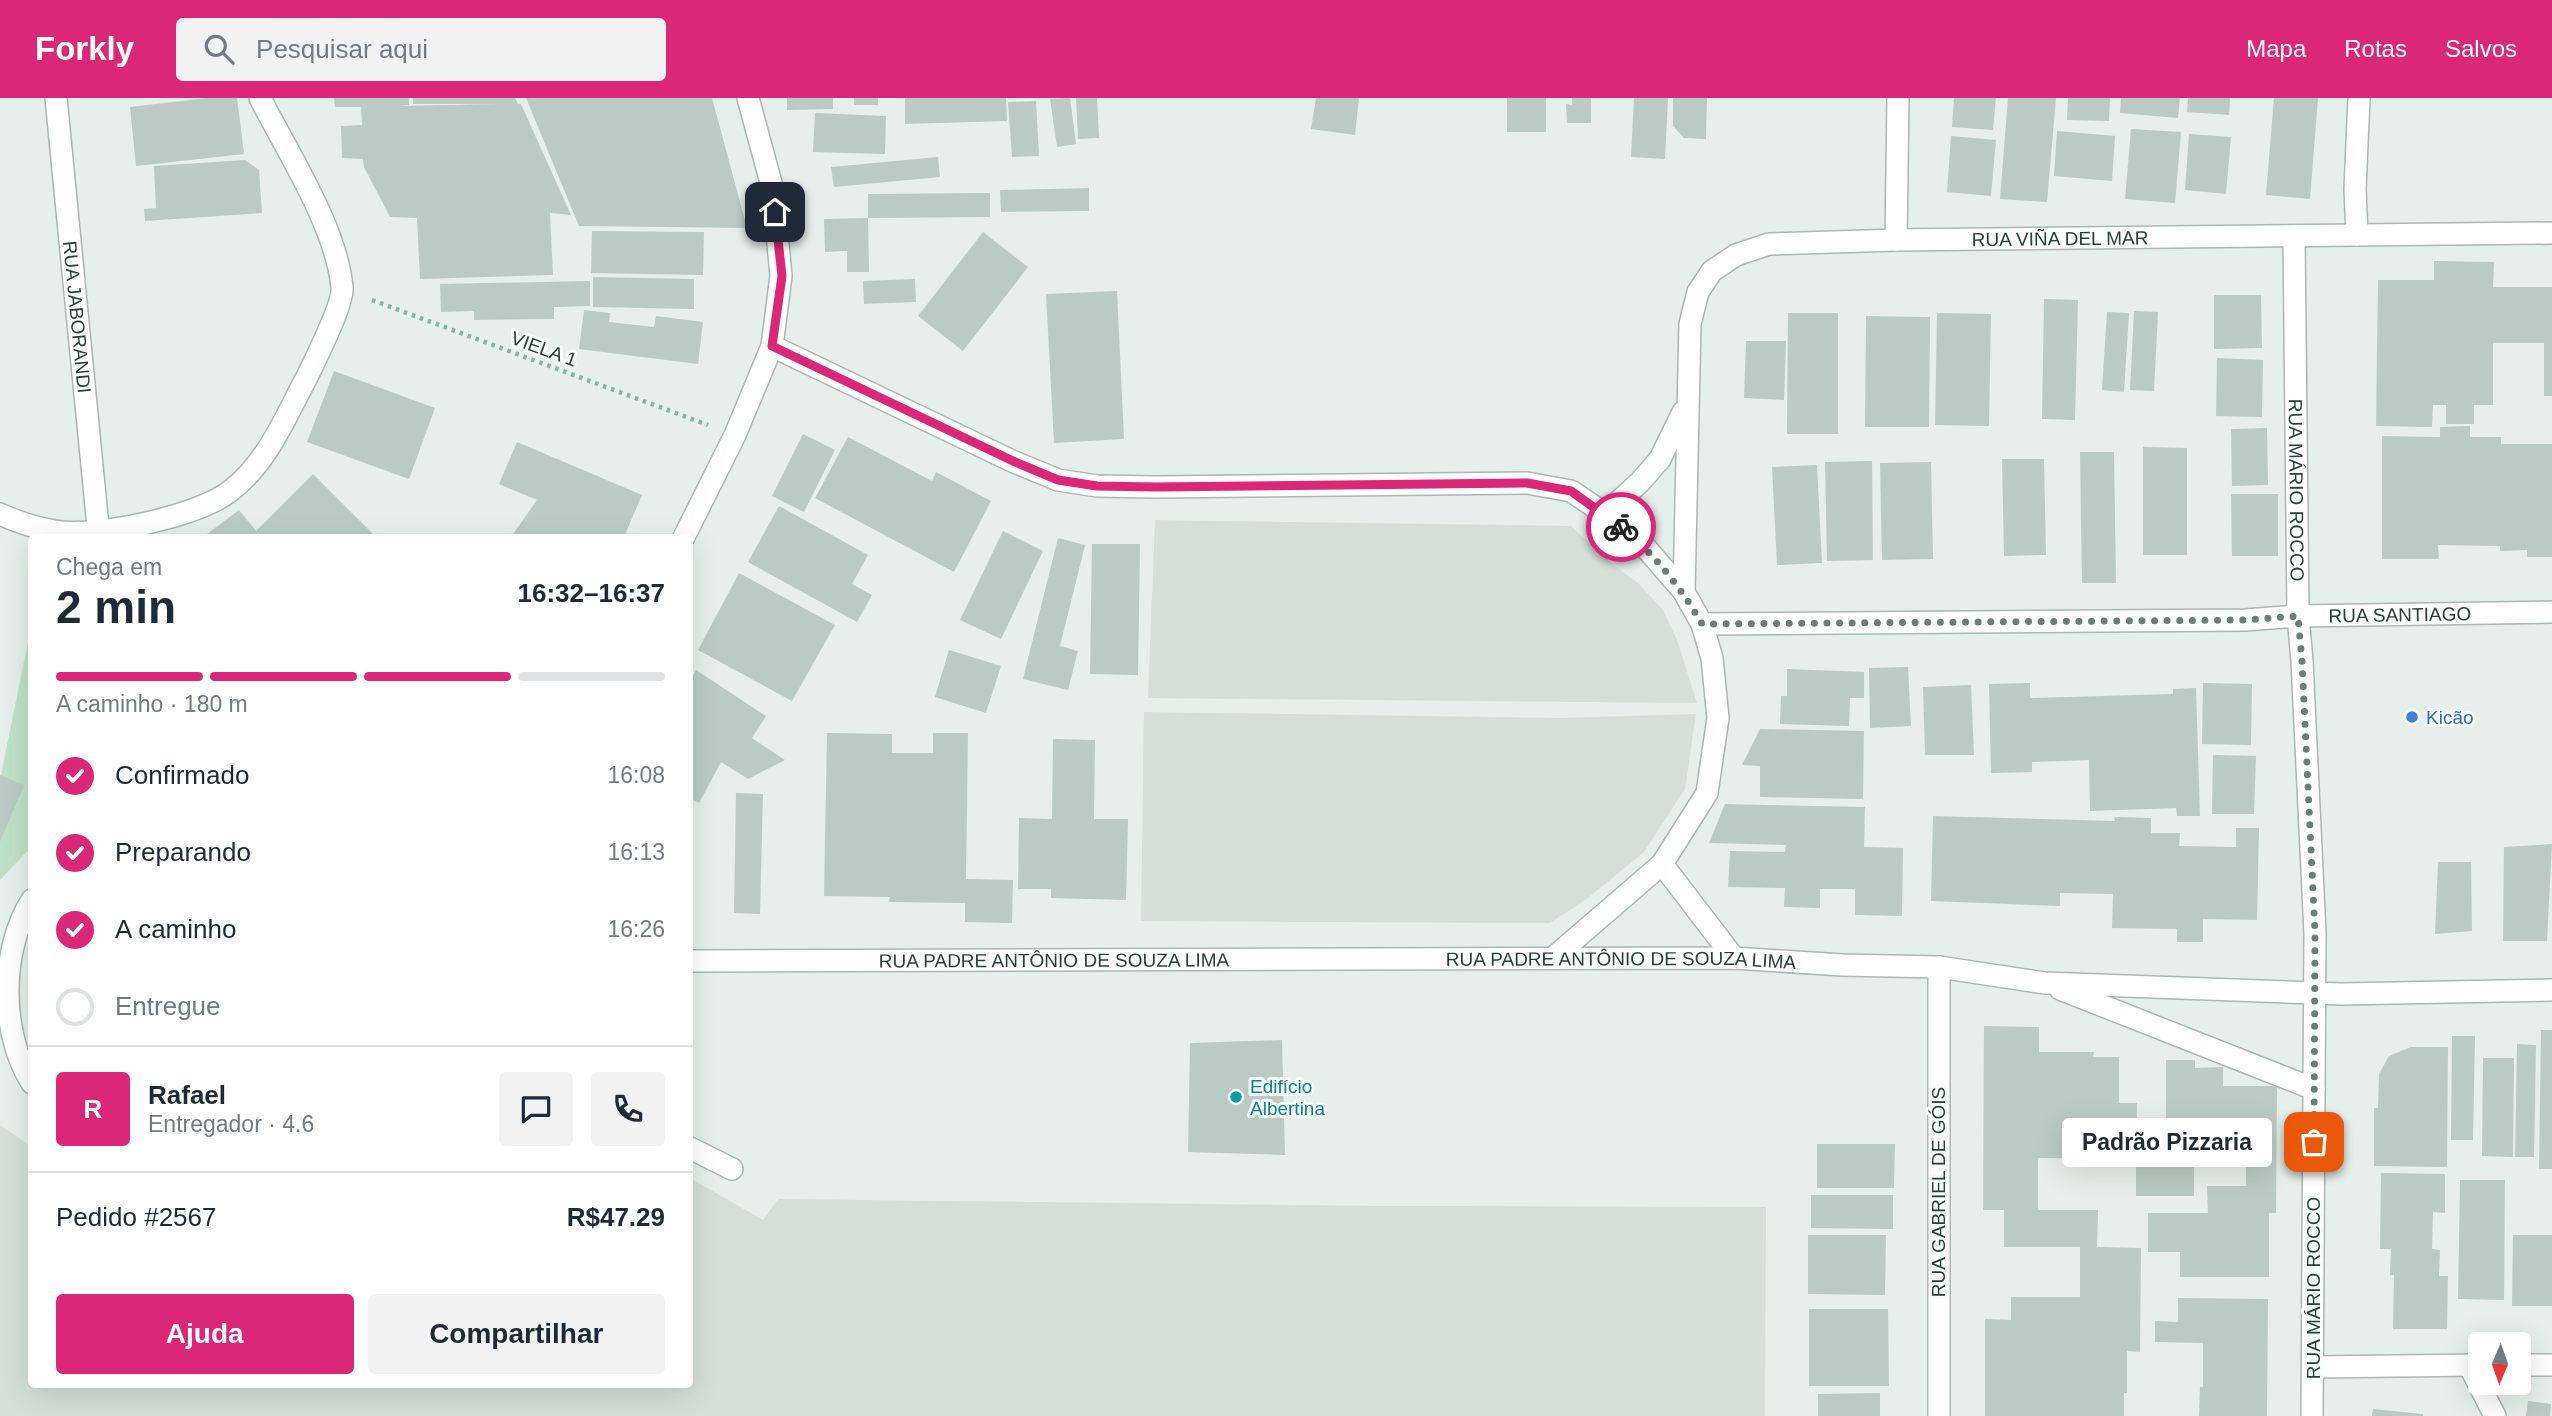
<!DOCTYPE html>
<html lang="pt">
<head>
<meta charset="utf-8">
<style>
	:root { --surface:#fff; --page:#f2f2f3; --text:#1f2937; --muted:#747a83; --line:#e0e1e3; --accent:#db2777 }
	body { margin:0; font-family:Arial,sans-serif; background:var(--page); color:var(--text); height:100vh; display:flex; flex-direction:column; font-size:26px; white-space:nowrap }
	* { box-sizing:border-box; margin:0 }
	p { font-size:23px; color:var(--muted) }
	.icon { flex:none; width:38px; height:38px; fill:none; stroke:currentColor; stroke-width:2; stroke-linecap:round; stroke-linejoin:round }
	.map { position:relative; flex:1; overflow:hidden }
	.side { position:absolute; left:28px; top:436px; width:665px; height:854px; display:flex; flex-direction:column; background:var(--surface); border-radius:7px; box-shadow:0 7px 28px #0002 }
	.side>* { flex:none }
	.needle { width:46px; rotate:182deg }
	.buttons { position:absolute; left:2468px; top:1234px; display:grid; gap:14px }
	.buttons a { display:grid; place-items:center; width:63px; height:63px; border-radius:7px; background:var(--surface); box-shadow:0 7px 28px #0002; font-size:35px }
	.pin { position:absolute; display:grid; place-items:center; width:60px; height:60px; color:#fff; margin:-30px; border-radius:14px; box-shadow:0 4px 10px #0006 }
	.courier { position:absolute; display:grid; place-items:center; width:70px; height:70px; margin:-35px; border:5px solid #db2777; border-radius:50%; background:#fff; color:#222; box-shadow:0 2px 9px #0007 }
	.bubble { position:absolute; height:49px; border-radius:7px; background:var(--surface); box-shadow:0 7px 28px #0002; font-size:23px; font-weight:700; line-height:49px; text-align:center }
	.overview em { font-style:normal; font-weight:700 }
	.overview div { display:flex; flex-direction:column-reverse }
	.overview { display:flex; align-items:center; justify-content:space-between; height:119px; padding:0 28px }
	h1 { font-size:46px; font-weight:700; line-height:52px }
	.bar { display:grid; grid-template-columns:repeat(4,1fr); gap:10px 7px; align-content:center; height:84px; padding:0 28px }
	.bar i { height:9px; border-radius:5px; background:var(--line) }
	.bar .on { background:var(--accent) }
	.bar p { grid-column:span 4 }
	.line { display:flex; align-items:center; gap:18px; padding:0 28px; border-top:2px solid var(--line) }
	.line div { flex:1 }
	.round { display:grid; place-items:center; flex:none; width:74px; height:74px; border-radius:7px; background:var(--page) }
	ol { padding:0 28px; list-style:none }
	li { display:flex; align-items:center; gap:21px; height:77px }
	li p { margin-inline-start:auto }
	li .icon { padding:7px; border-radius:50%; background:var(--accent); color:#fff; stroke-width:4 }
	li:last-child { color:var(--muted) }
	li i { width:38px; height:38px; border:4px solid var(--line); border-radius:50% }
	.button { display:flex; gap:14px; margin-top:auto; padding:14px 28px }
	.button a { flex:1; height:80px; border-radius:7px; background:var(--accent); color:#fff; font-size:28px; font-weight:700; line-height:80px; text-align:center }
	.button a+a { background:var(--page); color:var(--text) }
	header { display:flex; align-items:center; gap:42px; box-sizing:border-box; height:98px; padding:0 35px; background:var(--accent); color:#fff }
	header strong { font-size:33px }
	nav { display:flex; gap:38px; margin-inline-start:auto; font-size:24px }
	.search { width:490px; height:63px; background:var(--page); display:flex; align-items:center; gap:18px; box-sizing:border-box; padding:0 24px; border-radius:7px; color:var(--muted); font-size:26px }
	.map>svg:first-child { display:block }
</style>
</head>
<body>
<header>
<strong>Forkly</strong>
<div class="search"><svg class="icon" aria-label="search" viewBox="0 0 24 24"><circle cx="10" cy="10" r="6"/><path d="M15 15l6 6"/></svg>Pesquisar aqui</div>
<nav><a>Mapa</a><a>Rotas</a><a>Salvos</a></nav>
</header>
<div class="map">
<svg width="2552" height="1318" viewBox="0 0 2552 1318">
	<rect width="100%" height="100%" fill="#e6efeb"/>
	<!-- built -->
	<g fill="#d4dfda">
		<polygon points="1155,422 1571,428 1611,465 1639,486 1663,512 1677,542 1697,605 1148,600"/>
		<polygon points="1144,614 1561,620 1696,616 1685,691 1644,754 1588,800 1550,825 1141,823"/>
		<polygon points="0,1027 31,1048 32,1286 690,1286 690,1080 763,1122 778,1101 1384,1108 1766,1109 1765,1318 0,1318"/>
	</g>
	<!-- green -->
	<polygon fill="#bfe0c8" points="31,529 31,749 0,782 0,682"/>
	<!-- building -->
	<g fill="#bbcac4">
		<polygon points="206,0 237,0 244,56 136,68 130,9"/>
		<polygon points="334,0 409,0 409,7 398,8 497,6 413,6 413,0 515,0 518,6 521,6 571,117 550,115 553,177 420,181 417,120 390,119 364,69 363,61 342,60 341,28 362,27 361,9 335,9"/>
		<polygon points="526,0 712,0 747,130 579,128"/>
		<polygon points="787,0 833,0 833,11 787,12"/>
		<rect x="854" y="0" width="24" height="7"/>
		<polygon points="905,0 1006,0 1007,23 905,26"/>
		<polygon points="1070,0 1076,46 1057,49 1050,1"/>
		<polygon points="1076,0 1097,0 1099,40 1078,41"/>
		<polygon points="1316,0 1359,0 1355,37 1311,31"/>
		<rect x="1507" y="0" width="39" height="34"/>
		<polygon points="1572,0 1591,0 1591,25 1567,25 1566,6 1572,7"/>
		<polygon points="1634,0 1668,0 1665,61 1631,59"/>
		<polygon points="1673,0 1707,0 1706,41 1684,40 1673,28"/>
		<polygon points="1954,0 1996,0 1993,32 1952,29"/>
		<polygon points="2008,0 2056,0 2047,104 2000,101"/>
		<polygon points="2068,0 2110,0 2109,23 2067,22"/>
		<polygon points="2121,0 2180,0 2178,20 2120,15"/>
		<polygon points="2188,0 2230,0 2229,17 2187,14"/>
		<polygon points="2274,0 2318,0 2310,101 2266,97"/>
		<polygon points="1036,3 1039,58 1012,59 1008,4"/>
		<polygon points="815,15 886,18 885,56 813,54"/>
		<polygon points="2131,31 2181,34 2175,105 2125,101"/>
		<polygon points="2057,33 2115,38 2112,83 2054,78"/>
		<polygon points="2189,36 2231,39 2226,96 2185,92"/>
		<polygon points="1951,38 1996,42 1991,98 1947,94"/>
		<polygon points="938,59 940,79 834,89 831,69"/>
		<polygon points="245,62 259,72 262,115 145,123 144,111 156,110 154,68"/>
		<polygon points="1089,90 1089,113 1001,114 1000,92"/>
		<polygon points="990,95 990,119 868,120 868,96"/>
		<polygon points="868,120 869,174 847,174 847,153 825,154 824,121"/>
		<polygon points="592,133 704,134 703,177 591,175"/>
		<polygon points="983,134 1028,169 963,253 918,218"/>
		<polygon points="2434,163 2494,164 2493,189 2552,189 2552,298 2544,298 2544,245 2493,245 2493,307 2474,307 2474,326 2446,326 2446,307 2433,307 2432,329 2376,328 2378,182 2434,182"/>
		<polygon points="593,179 694,181 694,211 593,209"/>
		<polygon points="915,181 916,204 864,206 863,183"/>
		<polygon points="590,183 590,208 554,209 554,221 474,222 474,213 441,214 440,186"/>
		<polygon points="1117,193 1124,341 1054,345 1046,196"/>
		<polygon points="2214,197 2261,197 2262,250 2214,251"/>
		<polygon points="2044,201 2078,202 2075,322 2042,321"/>
		<polygon points="584,212 610,215 609,224 654,229 656,218 703,224 698,266 579,251"/>
		<polygon points="2134,213 2158,214 2154,293 2130,292"/>
		<polygon points="2107,214 2129,215 2124,294 2102,292"/>
		<polygon points="1788,215 1838,215 1838,336 1787,336"/>
		<polygon points="1937,215 1991,216 1989,328 1935,327"/>
		<polygon points="1866,218 1930,219 1929,329 1865,329"/>
		<polygon points="1746,243 1786,243 1784,302 1744,300"/>
		<polygon points="2217,260 2263,262 2262,319 2216,318"/>
		<polygon points="334,273 435,310 409,381 307,344"/>
		<polygon points="2470,328 2470,339 2501,339 2501,346 2552,346 2552,459 2527,459 2527,452 2500,453 2500,448 2438,447 2439,461 2382,461 2382,338 2440,339 2440,329"/>
		<polygon points="2267,330 2268,387 2232,388 2231,331"/>
		<polygon points="803,336 835,352 804,414 772,398"/>
		<polygon points="848,339 932,383 936,374 991,403 954,474 815,400"/>
		<polygon points="517,344 642,397 624,439 511,439 537,402 499,386"/>
		<polygon points="2143,349 2187,350 2187,457 2143,457"/>
		<polygon points="2080,354 2114,354 2116,485 2082,485"/>
		<polygon points="2002,361 2044,361 2046,457 2004,458"/>
		<polygon points="1872,363 1873,462 1827,463 1825,364"/>
		<polygon points="1931,364 1933,461 1882,462 1880,365"/>
		<polygon points="1817,367 1822,465 1777,467 1772,369"/>
		<polygon points="313,376 376,439 262,439 256,433"/>
		<polygon points="2231,396 2278,396 2278,458 2232,458"/>
		<polygon points="779,408 868,457 852,486 872,497 857,524 748,464"/>
		<polygon points="239,412 261,439 209,439 207,436"/>
		<polygon points="1003,433 1043,453 1001,541 960,522"/>
		<polygon points="1058,440 1085,447 1060,548 1078,553 1068,592 1023,581"/>
		<polygon points="1092,446 1140,446 1138,577 1090,576"/>
		<polygon points="739,475 835,527 792,603 698,552"/>
		<polygon points="949,552 1001,568 986,615 935,599"/>
		<polygon points="1908,569 1911,628 1870,630 1869,570"/>
		<polygon points="1787,571 1864,574 1864,600 1850,600 1849,628 1780,626 1781,598 1787,598"/>
		<polygon points="696,572 766,618 752,640 785,662 748,681 721,664 699,705 690,700 690,582"/>
		<polygon points="2030,585 2030,600 2173,596 2173,591 2196,590 2200,718 2177,718 2176,710 2090,713 2089,662 2032,664 2032,674 1991,675 1989,586"/>
		<polygon points="2203,585 2252,586 2251,647 2202,646"/>
		<polygon points="1971,587 1974,657 1925,657 1923,589"/>
		<polygon points="1760,631 1864,633 1863,701 1760,699 1760,668 1742,667"/>
		<polygon points="827,635 892,636 892,655 933,655 933,635 968,635 966,781 1013,782 1012,825 965,824 965,805 889,804 890,799 824,798"/>
		<polygon points="1053,641 1095,642 1094,721 1128,721 1126,802 1051,800 1051,791 1018,791 1019,720 1052,721"/>
		<polygon points="2213,657 2256,658 2254,716 2212,716"/>
		<polygon points="0,677 24,687 0,744"/>
		<polygon points="736,695 763,696 760,816 734,815"/>
		<polygon points="1725,706 1865,709 1864,749 1903,750 1902,818 1855,817 1855,791 1820,791 1820,810 1784,809 1785,790 1728,789 1730,753 1785,754 1786,747 1709,745"/>
		<polygon points="1933,718 2115,723 2114,719 2151,720 2151,735 2180,735 2179,748 2236,749 2236,730 2259,730 2257,822 2203,821 2203,844 2177,844 2177,831 2112,830 2113,796 2060,795 2060,808 1931,803"/>
		<polygon points="2552,746 2547,843 2503,843 2504,749"/>
		<polygon points="2438,764 2471,764 2472,833 2435,836"/>
		<polygon points="1984,928 2039,929 2039,954 2094,954 2093,959 2119,959 2119,1005 2137,1005 2137,1034 2166,1034 2166,962 2195,962 2195,970 2223,969 2223,988 2277,988 2276,1115 2269,1115 2269,1179 2180,1179 2180,1154 2148,1154 2148,1115 2208,1115 2207,1088 2246,1088 2246,1045 2223,1045 2223,1069 2194,1068 2194,1098 2136,1098 2136,1047 2119,1047 2119,1061 2038,1060 2038,1112 2098,1112 2097,1149 2141,1150 2140,1254 2127,1253 2127,1295 2124,1295 2124,1318 1985,1318 1985,1221 2011,1222 2011,1199 2080,1199 2080,1149 2004,1149 2004,1112 1983,1112"/>
		<polygon points="2541,932 2552,932 2552,1071 2539,1071"/>
		<polygon points="2452,938 2475,938 2473,1042 2451,1042"/>
		<polygon points="1282,942 1285,1057 1188,1054 1190,945"/>
		<polygon points="2517,946 2536,947 2534,1059 2515,1059"/>
		<polygon points="2411,949 2448,949 2447,1069 2374,1068 2374,1010 2378,1010 2379,976 2389,958"/>
		<polygon points="2483,960 2514,960 2513,1059 2482,1058"/>
		<polygon points="1817,1046 1895,1046 1894,1090 1817,1090"/>
		<polygon points="2381,1075 2445,1076 2445,1115 2433,1114 2432,1151 2440,1152 2439,1178 2448,1178 2447,1231 2393,1231 2394,1177 2390,1177 2391,1151 2380,1151"/>
		<polygon points="2460,1082 2505,1082 2504,1202 2458,1201"/>
		<polygon points="1811,1097 1893,1097 1893,1131 1811,1130"/>
		<polygon points="1808,1137 1886,1137 1885,1197 1808,1196"/>
		<polygon points="2513,1137 2552,1137 2552,1208 2512,1208"/>
		<polygon points="2178,1200 2268,1201 2267,1318 2199,1318 2200,1289 2203,1289 2203,1245 2155,1244 2155,1223 2178,1224"/>
		<polygon points="1809,1211 1888,1211 1889,1288 1809,1288"/>
		<polygon points="1880,1295 1880,1318 1818,1318 1818,1296"/>
		<polygon points="2528,1303 2551,1306 2550,1318 2526,1318"/>
		<polygon points="2373,1311 2423,1316 2423,1318 2372,1318"/>
	</g>
	<g fill="none" stroke-linecap="round" stroke-linejoin="round">
		<defs>
			<polyline id="service" points="2469,1267 2495,1318"/>
			<g id="minor">
				<path id="s1" d="M56 0 99 439"/>
				<polyline points="2357,137 2355,91 2359,0"/>
				<path id="s2" d="M2294 138 2298 518 2302 563 2315 835 2312 1318"/>
				<polyline points="1896,142 1898,0"/>
				<polyline points="772,248 1012,363 1058,382 1097,388 1156,389 1527,385 1571,393 1605,416 1646,450 1684,494 1702,526 1712,560 1718,620 1707,695 1662,766 1553,860"/>
				<path d="M0 416C17 424 37 430 55 433 96 440 195 419 229 394 267 366 286 318 308 277 316 260 344 205 342 189 336 128 288 55 260 0"/>
				<polyline points="1605,416 1640,384 1660,361 1683,314"/>
				<polyline points="684,439 735,337 772,248 781,178 773,92 748,0"/>
				<path id="s3" d="M1684 494 1690 226 1698 194 1712 173 1736 157 1769 146 1896 142 2552 135"/>
				<path id="s4" d="M1702 526 2245 522 2298 518 2552 514"/>
				<polyline points="1662,766 1734,860"/>
				<path d="M32 802C0 851 0 936 32 985"/>
				<path id="s5" d="M690 863 1734 860 1842 867 1939 869 2045 885 2341 896 2552 892"/>
				<polyline points="1939,869 1939,1318"/>
				<polyline points="2060,891 2314,991"/>
				<polyline points="690,1050 732,1071"/>
				<polyline points="2518,1267 2552,1267"/>
				<polyline points="2313,1269 2480,1267"/>
			</g>
		</defs>
		<!-- service casing -->
		<use href="#service" stroke="#a8b8b2" stroke-width="24"/>
		<!-- minor casing -->
		<use href="#minor" stroke="#a8b8b2" stroke-width="24"/>
		<!-- path -->
		<polyline stroke="#86b3a5" stroke-width="4.5" stroke-dasharray="3.5 5" stroke-linecap="butt" points="372,202 708,327"/>
		<!-- service -->
		<use href="#service" stroke="#fff" stroke-width="21"/>
		<!-- minor -->
		<use href="#minor" stroke="#fff" stroke-width="21"/>
	</g>
	<g fill="none" stroke-linecap="round" stroke-linejoin="round">
		<!-- done -->
		<path stroke="#687f78" stroke-width="7" stroke-dasharray="0 12.6" d="M1621 429C1655 457 1680 488 1702 526L2245 522 2298 518 2302 563 2315 835 2314 1044"/>
		<!-- route -->
		<polyline stroke="#db2777" stroke-width="9" points="775,114 782,178 772,248 1013,363 1058,382 1097,388 1156,389 1527,385 1571,393 1621,429"/>
	</g>
	<!-- markers -->
	<circle fill="#3f7fe0" stroke="#f7fbf9" stroke-width="2.5" cx="2412" cy="619" r="7"/>
	<circle fill="#0f9aa8" stroke="#f7fbf9" stroke-width="2.5" cx="1236" cy="999" r="7"/>
	<g text-anchor="middle" dominant-baseline="central" stroke-width="6" stroke-linejoin="round" paint-order="stroke">
		<!-- street labels -->
		<g font-size="19" fill="#24423a" stroke="#f7fbf9">
			<text stroke="none"><textPath href="#s3" startOffset="681">RUA VIÑA DEL MAR</textPath></text>
			<text stroke="none"><textPath href="#s1" startOffset="220">RUA JABORANDI</textPath></text>
			<text transform="translate(544 251) rotate(20)">VIELA 1</text>
			<text stroke="none"><textPath href="#s2" startOffset="254">RUA MÁRIO ROCCO</textPath></text>
			<text stroke="none"><textPath href="#s4" startOffset="698">RUA SANTIAGO</textPath></text>
			<text stroke="none"><textPath href="#s5" startOffset="364">RUA PADRE ANTÔNIO DE SOUZA LIMA</textPath></text>
			<text stroke="none"><textPath href="#s5" startOffset="931">RUA PADRE ANTÔNIO DE SOUZA LIMA</textPath></text>
			<text transform="translate(1938 1094) rotate(-90)">RUA GABRIEL DE GÓIS</text>
			<text transform="translate(2313 1190) rotate(-90)">RUA MÁRIO ROCCO</text>
		</g>
		<!-- shop labels -->
		<g font-size="19" fill="#366cbe" stroke="#f7fbf9" text-anchor="start">
			<text x="2426" y="619">Kicão</text>
		</g>
		<!-- culture labels -->
		<g font-size="19" fill="#0d838f" stroke="#f7fbf9" text-anchor="start">
			<text x="1250" y="988">Edifício<tspan x="1250" dy="22">Albertina</tspan></text>
		</g>
	</g>
</svg>
<div class="buttons">
<a><svg class="needle" viewBox="-14 -14 28 28"><path d="M0-13l5 13h-10z" fill="#e53935"/><path d="M0 13l5-13h-10z" fill="#747a83"/></svg></a>
</div>
<div class="pin" style="left:2314px;top:1044px;background:#ea580c"><svg class="icon" aria-label="bag" viewBox="0 0 24 24"><path d="M5 8h14l-1 12H6zM9 8a3 3 0 0 1 6 0"/></svg></div>
<div class="pin" style="left:775px;top:114px;background:#1f2937"><svg class="icon" aria-label="home" viewBox="0 0 24 24"><path d="M3 11l9-7 9 7M6 9v11h12V9"/></svg></div>
<div class="courier" style="left:1621px;top:429px"><svg class="icon" aria-label="bike" viewBox="0 0 24 24"><circle cx="6" cy="16" r="4"/><circle cx="18" cy="16" r="4"/><path d="M6 16l4-8h5l3 8M10 8l3 8H6M13 5h3"/></svg></div>
<div class="bubble" style="left:2062px;top:1020px;width:210px">Padrão Pizzaria</div>
<section class="side">
<div class="overview"><div><h1>2 min</h1><p>Chega em</p></div><em>16:32–16:37</em></div>
<div class="bar"><i class="on"></i><i class="on"></i><i class="on"></i><i></i><p>A caminho · 180 m</p></div>
<ol>
<li><svg class="icon" aria-label="check" viewBox="0 0 24 24"><path d="M5 12l5 5 9-10"/></svg>Confirmado<p>16:08</p></li>
<li><svg class="icon" aria-label="check" viewBox="0 0 24 24"><path d="M5 12l5 5 9-10"/></svg>Preparando<p>16:13</p></li>
<li><svg class="icon" aria-label="check" viewBox="0 0 24 24"><path d="M5 12l5 5 9-10"/></svg>A caminho<p>16:26</p></li>
<li><i></i>Entregue</li>
</ol>
<div class="line" style="height:126px"><b class="round" style="background:var(--accent);color:#fff">R</b><div><b>Rafael</b><p>Entregador · 4.6</p></div><a class="round"><svg class="icon" aria-label="chat" viewBox="0 0 24 24"><path d="M4 5h16v11H9l-5 4z"/></svg></a><a class="round"><svg class="icon" aria-label="phone" viewBox="0 0 24 24"><path d="M5 4h4l2 5-3 2q2 4 5 5l2-3 5 2v4C11 20 4 13 5 4z"/></svg></a></div>
<div class="line" style="height:91px"><div>Pedido #2567</div><b>R$47.29</b></div>
<div class="button"><a>Ajuda</a><a>Compartilhar</a></div>
</section>
</div>
</body>
</html>
